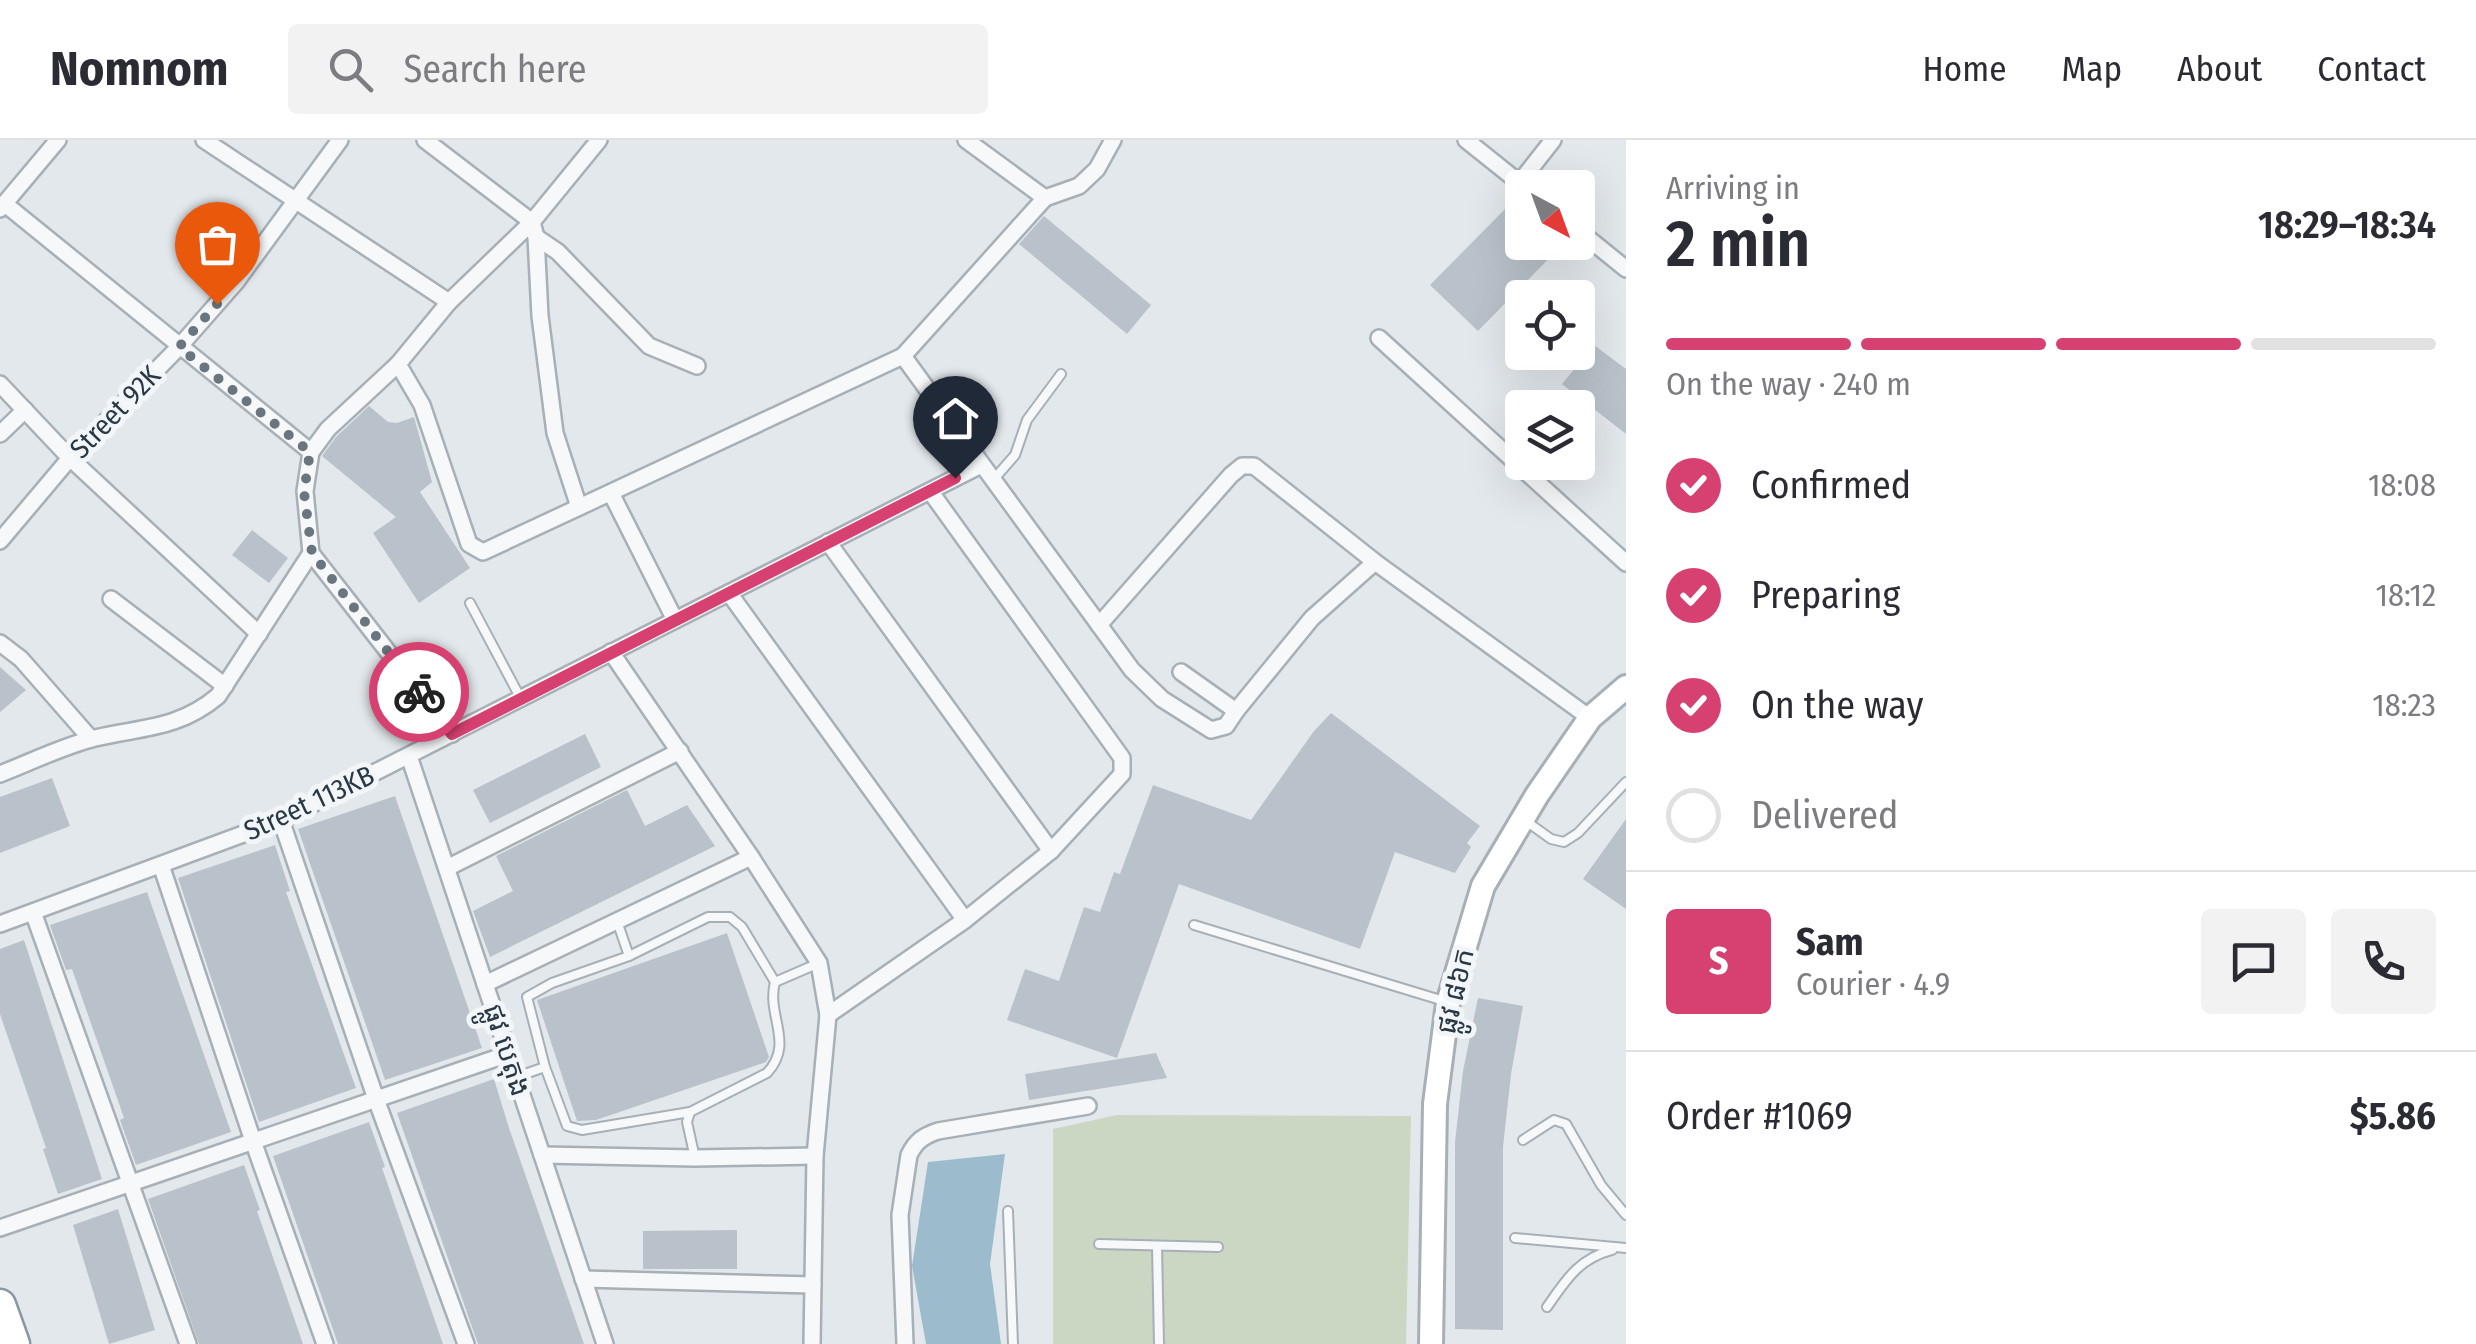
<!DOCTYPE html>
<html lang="en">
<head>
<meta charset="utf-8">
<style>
	:root { --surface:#fff; --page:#f2f2f3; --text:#2b2b33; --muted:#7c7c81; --line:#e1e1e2; --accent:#d74171 }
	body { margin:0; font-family:"Fira Sans Condensed","Noto Sans Khmer",sans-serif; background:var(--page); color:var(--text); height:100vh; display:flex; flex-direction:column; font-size:38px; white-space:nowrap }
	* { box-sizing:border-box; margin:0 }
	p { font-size:32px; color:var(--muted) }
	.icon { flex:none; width:55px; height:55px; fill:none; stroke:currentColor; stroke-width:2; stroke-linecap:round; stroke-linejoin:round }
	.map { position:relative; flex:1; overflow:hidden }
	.details { display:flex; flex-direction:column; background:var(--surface); width:850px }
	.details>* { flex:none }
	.needle { width:65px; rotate:139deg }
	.controls { position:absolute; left:1505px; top:30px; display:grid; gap:20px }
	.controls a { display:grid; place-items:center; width:90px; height:90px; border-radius:10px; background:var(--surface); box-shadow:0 10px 40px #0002; font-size:50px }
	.pin { position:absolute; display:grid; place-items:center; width:85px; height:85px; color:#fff; margin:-102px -42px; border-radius:50% 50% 50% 0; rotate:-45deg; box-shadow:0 0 10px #0007 }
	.pin .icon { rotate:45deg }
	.courier { position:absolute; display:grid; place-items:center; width:100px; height:100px; margin:-50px; border:8px solid #d74171; border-radius:50%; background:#fff; color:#222; box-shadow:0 2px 12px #0007 }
	.summary em { font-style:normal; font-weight:600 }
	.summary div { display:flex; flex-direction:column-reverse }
	.summary { display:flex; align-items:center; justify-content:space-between; height:170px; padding:0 40px }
	h1 { font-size:65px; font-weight:600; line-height:75px }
	.bar { display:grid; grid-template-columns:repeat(4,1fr); gap:15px 10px; align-content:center; height:120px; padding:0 40px }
	.bar i { height:12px; border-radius:8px; background:var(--line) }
	.bar .active { background:var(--accent) }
	.bar p { grid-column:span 4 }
	.line { display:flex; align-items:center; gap:25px; padding:0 40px; border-top:2px solid var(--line) }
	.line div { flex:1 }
	.round { display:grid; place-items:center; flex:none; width:105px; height:105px; border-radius:10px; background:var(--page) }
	ol { padding:0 40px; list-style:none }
	li { display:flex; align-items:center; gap:30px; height:110px }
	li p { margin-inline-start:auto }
	li .icon { padding:10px; border-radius:50%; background:var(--accent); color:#fff; stroke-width:4 }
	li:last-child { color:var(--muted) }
	li i { width:55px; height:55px; border:5px solid var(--line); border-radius:50% }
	header { display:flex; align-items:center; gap:60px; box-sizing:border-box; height:140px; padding:0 50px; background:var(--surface); border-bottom:2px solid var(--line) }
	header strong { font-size:48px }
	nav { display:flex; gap:55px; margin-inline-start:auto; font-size:35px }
	.search { width:700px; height:90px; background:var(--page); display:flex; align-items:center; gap:25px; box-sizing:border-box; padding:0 35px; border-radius:10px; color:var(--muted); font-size:38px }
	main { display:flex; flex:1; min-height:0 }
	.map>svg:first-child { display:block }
</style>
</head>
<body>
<header>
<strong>Nomnom</strong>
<div class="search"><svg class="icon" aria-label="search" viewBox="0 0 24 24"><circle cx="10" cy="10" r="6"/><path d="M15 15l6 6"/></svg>Search here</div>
<nav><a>Home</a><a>Map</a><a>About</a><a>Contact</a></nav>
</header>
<main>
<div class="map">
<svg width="1626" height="1204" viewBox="0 0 1626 1204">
	<rect width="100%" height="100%" fill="#e3e8ec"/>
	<!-- green -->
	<polygon fill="#cbd6c3" points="1117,975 1411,976 1406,1204 1053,1204 1053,989"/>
	<!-- water -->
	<polygon fill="#9cbcce" points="1005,1014 990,1124 1001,1204 926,1204 912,1126 928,1022"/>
	<!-- building -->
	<g fill="#b9c2ca">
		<polygon points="1514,60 1522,69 1522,102 1565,102 1478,191 1430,145"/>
		<polygon points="1044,76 1151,165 1127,194 1019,104"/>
		<polygon points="1594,205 1626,229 1626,294 1562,244"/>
		<polygon points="369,266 388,282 397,283 414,277 432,342 420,352 470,428 419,463 373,393 396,377 322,316 336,297"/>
		<polygon points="252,390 288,418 269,443 232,415"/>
		<polygon points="0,527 26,550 0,572"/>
		<polygon points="1331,573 1480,686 1467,703 1471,707 1455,733 1395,712 1360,809 1179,744 1117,918 1007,880 1025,829 1059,841 1084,767 1100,772 1114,732 1120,734 1153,645 1251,680 1314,591"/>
		<polygon points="585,594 601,627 490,683 473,650"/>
		<polygon points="52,638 70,686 0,713 0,657"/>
		<polygon points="627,650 645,686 687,665 715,706 490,817 473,771 513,751 496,716"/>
		<polygon points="395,656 482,908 385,940 298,689"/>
		<polygon points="1626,679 1626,769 1583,739"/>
		<polygon points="275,705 290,751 286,752 356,948 259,982 178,738"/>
		<polygon points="147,752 231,992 136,1025 120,980 124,978 72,829 66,830 50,785"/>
		<polygon points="727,793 769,917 766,922 596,980 577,981 537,860"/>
		<polygon points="24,800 102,1039 58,1054 43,1009 46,1008 0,874 0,809"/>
		<polygon points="1478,858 1523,866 1511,934 1503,1007 1503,1190 1455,1189 1455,1002 1463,931"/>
		<polygon points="1156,913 1167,938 1029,960 1025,934"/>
		<polygon points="494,939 508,985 584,1204 478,1204 397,973"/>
		<polygon points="369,982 385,1027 382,1028 443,1204 338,1204 273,1016"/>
		<polygon points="244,1025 260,1070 257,1071 303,1204 199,1204 148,1059"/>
		<polygon points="118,1069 155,1190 109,1204 73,1085"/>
		<polygon points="737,1090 737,1129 643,1129 643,1091"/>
	</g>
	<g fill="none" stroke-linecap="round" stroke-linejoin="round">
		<defs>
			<g id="lane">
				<polyline points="994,339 1015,315 1027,280 1061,234"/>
				<polyline points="470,463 521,559"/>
				<polyline points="1526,681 1551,699 1564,702 1578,693 1626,642"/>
				<polyline points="617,781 629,816"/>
				<polyline points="1194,785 1444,861"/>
				<polyline points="516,937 545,927"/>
				<polyline points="690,972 582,990 567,986 545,927 527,857 552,843 629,816 708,777 730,777 742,787 775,842"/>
				<polyline points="1523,1000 1554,980 1566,984 1601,1045 1626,1075"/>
				<path d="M695 1018 687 982 690 972 767 933C795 903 766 876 775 842L819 823"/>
				<polyline points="1008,1071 1013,1204"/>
				<polyline points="1515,1098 1626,1108"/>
				<polyline points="1099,1104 1218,1107"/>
				<polyline points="1157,1106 1159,1204"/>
				<path d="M1547 1167C1566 1140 1578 1119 1612 1110"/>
			</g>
			<g id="street">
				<polyline points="204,0 449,162"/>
				<polyline points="425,0 532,82 536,97 540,176 555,293 579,367"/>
				<polyline points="966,0 1045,58"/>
				<polyline points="1466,0 1526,48"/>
				<polyline points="1520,42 1553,0"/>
				<polyline points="5,64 311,312"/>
				<polyline points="0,69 58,0"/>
				<polyline points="1578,90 1626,129"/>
				<polyline points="536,97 558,112 649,206 697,226"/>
				<polyline points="1379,198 1626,423"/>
				<polyline points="903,216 1132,530 1162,559 1211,590 1226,586 1236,571"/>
				<polyline points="398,224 422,265 469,404 483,412 903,216 1045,58 1079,46 1097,29 1113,0"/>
				<polyline points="0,244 70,318 259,494"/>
				<polyline points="0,294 25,270"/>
				<polyline points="611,353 675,480"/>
				<polyline points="0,401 70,318 179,207 236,142 340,0"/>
				<polyline points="828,402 1051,711"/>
				<polyline points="729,453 965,780"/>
				<polyline points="111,459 225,546"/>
				<polyline points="1099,485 1231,335 1242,326 1254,326 1375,422 1590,578"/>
				<polyline points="0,503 21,519 91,599"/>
				<polyline points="611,512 751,717 819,823 828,875 815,1016 812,1204"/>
				<polyline points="1181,532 1236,571 1312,478 1375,422"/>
				<polyline points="452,594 311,413 305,351 311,312 328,289 398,224 449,162 532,82 599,0"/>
				<polyline points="409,616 605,1204"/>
				<path d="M0 634C31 622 63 606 95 598 142 587 179 589 218 556L311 413"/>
				<polyline points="281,680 376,959 466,1204"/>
				<polyline points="161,725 253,1001 325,1204"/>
				<polyline points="447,728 680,611"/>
				<polyline points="33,772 188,1204"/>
				<polyline points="0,784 281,680 981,325"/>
				<polyline points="485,844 751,717"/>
				<polyline points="828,875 965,780 1051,711 1122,634 1122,618 930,351"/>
				<polyline points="542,1015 695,1018 815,1016"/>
				<polyline points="0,1088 508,914"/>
				<polyline points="583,1139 813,1145"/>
				<path d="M905 1204 900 1075 909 1015C916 1001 923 996 938 991L1088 966"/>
			</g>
			<polyline id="secondary" points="1431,1204 1435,964 1448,863 1483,746 1537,655 1590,578 1626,547"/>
			<polyline id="highway" points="0,1165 14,1204"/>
		</defs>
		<!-- lane casing -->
		<use href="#lane" stroke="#a7b0b7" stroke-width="12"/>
		<!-- street casing -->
		<use href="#street" stroke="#a7b0b7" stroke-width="20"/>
		<!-- secondary casing -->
		<use href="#secondary" stroke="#a7b0b7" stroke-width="28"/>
		<!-- highway casing -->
		<use href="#highway" stroke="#8998a3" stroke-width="35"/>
		<!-- lane -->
		<use href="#lane" stroke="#f6f8fa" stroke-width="8"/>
		<!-- street -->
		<use href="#street" stroke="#f6f8fa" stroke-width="15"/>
		<!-- secondary -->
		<use href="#secondary" stroke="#fff" stroke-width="22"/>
		<!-- highway -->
		<use href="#highway" stroke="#fff" stroke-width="30"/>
	</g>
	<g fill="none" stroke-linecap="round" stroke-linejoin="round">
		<!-- done -->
		<polyline stroke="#6a767f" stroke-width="10" stroke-dasharray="0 18" points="217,164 179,207 310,312 304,352 312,413 419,552"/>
		<!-- route -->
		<polyline stroke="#d74171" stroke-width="12" points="419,552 452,594 955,338"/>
	</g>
	<g text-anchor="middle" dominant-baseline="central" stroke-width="10" stroke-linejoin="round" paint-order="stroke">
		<!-- street labels -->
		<g font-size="28" fill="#293845" stroke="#f3f6f9">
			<text transform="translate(115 272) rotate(-46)">Street 92K</text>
			<text transform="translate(309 663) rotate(-25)">Street 113KB</text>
			<text transform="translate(1455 851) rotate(-77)">ផ្លូវ ៨៦ក</text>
			<text transform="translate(507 910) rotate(72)">ផ្លូវ បេតុង</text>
		</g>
	</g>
</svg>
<div class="controls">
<a><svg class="needle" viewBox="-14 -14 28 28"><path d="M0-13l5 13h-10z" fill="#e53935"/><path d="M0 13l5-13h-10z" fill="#7c7c81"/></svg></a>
<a><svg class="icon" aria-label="locate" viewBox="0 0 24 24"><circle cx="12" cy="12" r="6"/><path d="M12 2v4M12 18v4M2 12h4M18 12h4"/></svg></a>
<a><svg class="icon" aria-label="layers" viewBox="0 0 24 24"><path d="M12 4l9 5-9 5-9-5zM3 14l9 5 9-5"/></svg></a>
</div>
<div class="pin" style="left:217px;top:164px;background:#ea580c"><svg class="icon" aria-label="bag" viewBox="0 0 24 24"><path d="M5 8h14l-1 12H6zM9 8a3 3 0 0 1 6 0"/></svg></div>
<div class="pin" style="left:955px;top:338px;background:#1f2937"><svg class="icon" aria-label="home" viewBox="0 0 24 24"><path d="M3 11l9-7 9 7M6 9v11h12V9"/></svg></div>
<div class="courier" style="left:419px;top:552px"><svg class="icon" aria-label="bike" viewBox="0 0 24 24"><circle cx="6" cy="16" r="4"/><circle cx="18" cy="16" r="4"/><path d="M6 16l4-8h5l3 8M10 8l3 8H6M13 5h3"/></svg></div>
</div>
<section class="details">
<div class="summary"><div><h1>2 min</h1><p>Arriving in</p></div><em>18:29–18:34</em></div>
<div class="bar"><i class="active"></i><i class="active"></i><i class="active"></i><i></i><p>On the way · 240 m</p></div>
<ol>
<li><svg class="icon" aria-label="check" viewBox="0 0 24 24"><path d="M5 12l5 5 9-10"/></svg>Confirmed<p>18:08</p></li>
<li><svg class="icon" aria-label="check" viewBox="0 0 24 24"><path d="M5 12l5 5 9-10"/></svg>Preparing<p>18:12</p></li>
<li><svg class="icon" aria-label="check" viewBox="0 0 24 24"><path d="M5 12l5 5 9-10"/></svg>On the way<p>18:23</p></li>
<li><i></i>Delivered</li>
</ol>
<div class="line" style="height:180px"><b class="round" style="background:var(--accent);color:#fff">S</b><div><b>Sam</b><p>Courier · 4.9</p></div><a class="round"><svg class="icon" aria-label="chat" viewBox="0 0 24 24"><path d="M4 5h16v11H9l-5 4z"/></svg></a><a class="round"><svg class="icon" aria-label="phone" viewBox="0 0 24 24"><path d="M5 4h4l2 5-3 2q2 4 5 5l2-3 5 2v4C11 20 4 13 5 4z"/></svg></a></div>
<div class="line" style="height:130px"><div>Order #1069</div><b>$5.86</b></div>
</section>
</main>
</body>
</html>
